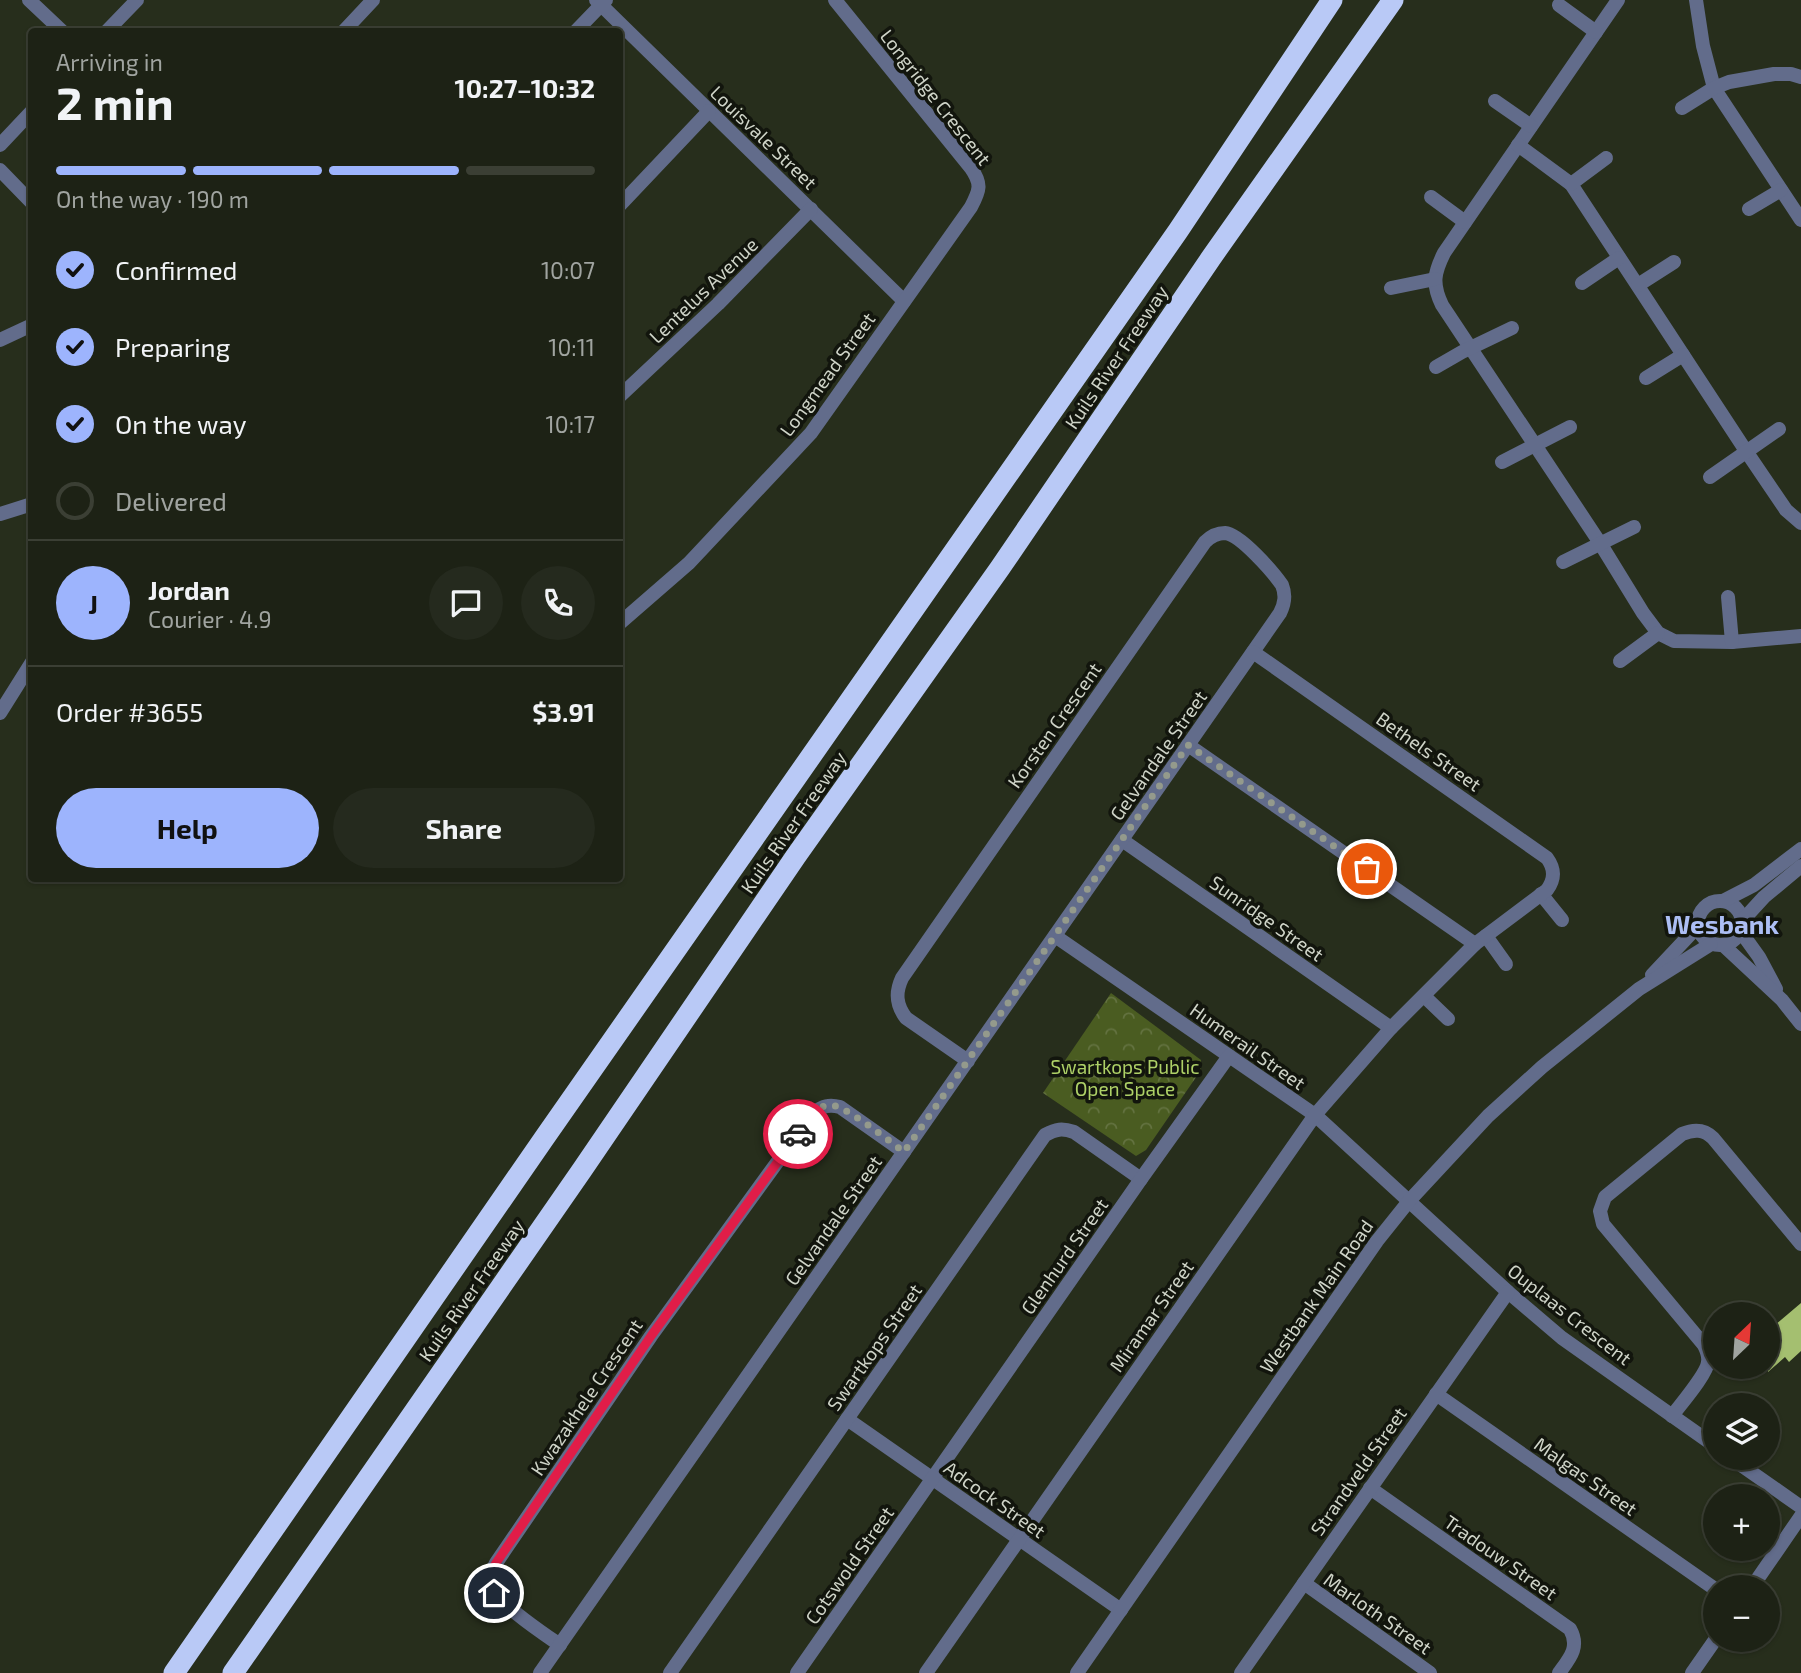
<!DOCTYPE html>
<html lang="en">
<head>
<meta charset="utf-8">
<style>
	:root { --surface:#1d2215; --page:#252a1e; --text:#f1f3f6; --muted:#a0a4a0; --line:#3b3f34; --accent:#9db4fd }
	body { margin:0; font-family:"Exo 2",sans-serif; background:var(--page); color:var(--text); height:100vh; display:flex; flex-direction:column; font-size:26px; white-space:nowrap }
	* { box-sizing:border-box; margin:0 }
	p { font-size:23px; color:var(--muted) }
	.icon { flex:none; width:38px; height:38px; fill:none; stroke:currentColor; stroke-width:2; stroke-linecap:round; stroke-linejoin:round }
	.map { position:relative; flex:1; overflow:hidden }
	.sheet { position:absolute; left:28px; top:28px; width:595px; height:854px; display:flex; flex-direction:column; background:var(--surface); border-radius:7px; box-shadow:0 2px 5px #0004,0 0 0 2px var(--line) }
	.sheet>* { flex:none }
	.needle { width:46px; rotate:25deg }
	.tools { position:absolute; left:1703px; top:1302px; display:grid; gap:14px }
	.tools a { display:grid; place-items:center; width:77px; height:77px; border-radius:50%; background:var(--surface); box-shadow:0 2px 5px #0004,0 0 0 2px var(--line); font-size:35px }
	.pin { position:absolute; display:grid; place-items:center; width:60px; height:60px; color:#fff; margin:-30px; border:4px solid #fff; border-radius:50%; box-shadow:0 2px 7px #0007 }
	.courier { position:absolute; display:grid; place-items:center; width:70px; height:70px; margin:-35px; border:5px solid #e11d48; border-radius:50%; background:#fff; color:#222; box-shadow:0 2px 9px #0007 }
	.head em { font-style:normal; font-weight:700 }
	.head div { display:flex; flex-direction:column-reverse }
	.head { display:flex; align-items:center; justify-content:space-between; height:119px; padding:0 28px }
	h1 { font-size:46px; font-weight:700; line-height:52px }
	.bar { display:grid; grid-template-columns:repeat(4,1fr); gap:10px 7px; align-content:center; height:84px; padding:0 28px }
	.bar i { height:9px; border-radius:5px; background:var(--line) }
	.bar .selected { background:var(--accent) }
	.bar p { grid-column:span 4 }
	.line { display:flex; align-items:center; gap:18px; padding:0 28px; border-top:2px solid var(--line) }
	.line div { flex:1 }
	.round { display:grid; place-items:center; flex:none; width:74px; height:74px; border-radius:37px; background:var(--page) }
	ol { padding:0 28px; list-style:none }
	li { display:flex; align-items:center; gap:21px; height:77px }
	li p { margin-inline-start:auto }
	li .icon { padding:7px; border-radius:50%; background:var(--accent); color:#111; stroke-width:4 }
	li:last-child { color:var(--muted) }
	li i { width:38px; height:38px; border:4px solid var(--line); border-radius:50% }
	.action { display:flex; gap:14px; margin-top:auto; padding:14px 28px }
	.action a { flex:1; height:80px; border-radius:42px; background:var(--accent); color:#111; font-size:28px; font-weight:700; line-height:80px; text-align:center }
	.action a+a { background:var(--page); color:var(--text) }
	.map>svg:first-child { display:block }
</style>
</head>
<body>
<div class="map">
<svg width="1801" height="1673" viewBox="0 0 1801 1673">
	<defs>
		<pattern id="park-crowns" width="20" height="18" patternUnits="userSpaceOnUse" patternTransform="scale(1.75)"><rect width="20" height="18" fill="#4a5c21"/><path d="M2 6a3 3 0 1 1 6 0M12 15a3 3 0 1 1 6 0" fill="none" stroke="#637240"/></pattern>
	</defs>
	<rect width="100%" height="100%" fill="#272e1c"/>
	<!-- park -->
	<polygon fill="url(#park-crowns)" points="1111,993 1201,1060 1201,1070 1146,1150 1136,1156 1043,1093"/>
	<!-- building -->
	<polygon fill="#a4bf70" points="1801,1303 1801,1351 1789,1362 1785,1357 1768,1372 1768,1331"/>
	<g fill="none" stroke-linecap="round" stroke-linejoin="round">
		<!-- minor -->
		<g stroke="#626c8b" stroke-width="14">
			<polyline points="29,0 63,32"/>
			<polyline points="596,0 904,301"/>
			<path d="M1618 0 1444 253C1434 273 1432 284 1442 305L1600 543 1643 613 1658 633 1674 641 1732 642 1801 636"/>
			<polyline points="1696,0 1703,46 1714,88 1801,220"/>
			<polyline points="1559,5 1596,32"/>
			<polyline points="106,32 137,0"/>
			<polyline points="343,32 373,0"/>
			<polyline points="575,32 606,0"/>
			<polyline points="1495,101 1531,126"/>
			<polyline points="1682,108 1714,88 1729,82 1774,74 1791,74 1801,77"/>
			<polyline points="0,145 32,111"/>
			<polyline points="1518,145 1571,184 1746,451 1786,510 1801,523"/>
			<polyline points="0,170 32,203"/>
			<polyline points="1571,184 1606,158"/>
			<polyline points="1431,197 1465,222"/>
			<polyline points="620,205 709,111"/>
			<polyline points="1749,209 1781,190"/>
			<polyline points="1582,283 1619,258"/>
			<polyline points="1638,285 1674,262"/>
			<polyline points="1391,288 1435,279"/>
			<polyline points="0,340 32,325"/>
			<polyline points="1436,367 1462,352 1512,328"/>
			<polyline points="1646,378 1683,355"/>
			<polyline points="620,396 718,304 811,209"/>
			<polyline points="1502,462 1570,427"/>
			<polyline points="1710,477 1779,429"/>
			<polyline points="0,514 32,504"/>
			<polyline points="1563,562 1634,527"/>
			<polyline points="1728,597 1732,642"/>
			<path d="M620 623 689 563 811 433 971 207C980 190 982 184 971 168L835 0"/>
			<polyline points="1620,661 1658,633"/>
			<polyline points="0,713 32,662"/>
			<polyline points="1188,745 1475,944"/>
			<polyline points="1122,840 1391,1028"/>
			<polyline points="1541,894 1562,920"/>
			<polyline points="1741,932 1759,957 1776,989"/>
			<polyline points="1055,936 1315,1115 1508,1292 1562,1338 1715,1446"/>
			<polyline points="1486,936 1506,964"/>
			<polyline points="1723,945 1782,1000 1801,1024"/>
			<polyline points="1424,996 1448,1019"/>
			<polyline points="1436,1394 1715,1589"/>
			<path d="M1672 1416C1680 1405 1707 1374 1708 1362 1709 1356 1707 1351 1704 1345L1603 1224 1600 1211 1605 1197 1682 1134C1694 1129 1704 1129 1713 1138L1801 1244"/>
			<polyline points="847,1419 1121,1610"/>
			<polyline points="1731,1458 1801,1507"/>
			<path d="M1370 1488 1570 1629C1580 1647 1570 1658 1559 1673"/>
			<polyline points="1304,1583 1430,1673"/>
			<polyline points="1752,1587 1801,1516"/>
			<path d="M560 1645C544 1634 494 1601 491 1584 490 1576 492 1570 496 1563L651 1336 813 1113C823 1106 829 1104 840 1107L904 1152"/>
			<path d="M540 1673 1188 745 1280 613C1285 603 1286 595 1282 585 1273 572 1240 534 1225 533 1217 533 1210 537 1205 542L902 978C895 993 896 1005 906 1018L968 1061"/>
			<path d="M670 1673 1045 1135C1056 1129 1062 1128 1074 1132L1141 1179"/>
			<polyline points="797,1673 1141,1179 1229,1056"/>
			<path d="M926 1673 1315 1115 1391 1028 1475 944 1547 890C1555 879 1555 869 1547 858L1253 652"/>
			<polyline points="1241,1673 1508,1292"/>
			<polyline points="1692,1673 1715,1640"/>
		</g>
		<!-- tertiary -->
		<g stroke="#626c8b" stroke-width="14">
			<circle cx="1720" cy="923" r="22"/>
			<polyline points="1723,901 1754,885 1801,849"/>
			<polyline points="1742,921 1764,897 1801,866"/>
			<polyline points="1652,975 1698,926"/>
			<polyline points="1077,1673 1377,1241 1409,1201 1488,1116 1542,1067 1639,989 1711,944"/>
		</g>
		<!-- motorway -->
		<g stroke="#b9c9f6" stroke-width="21">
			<polyline points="174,1673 545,1137 1178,231 1332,0"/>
			<polyline points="233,1673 582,1170 796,856 1000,568 1211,258 1393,0"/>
		</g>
	</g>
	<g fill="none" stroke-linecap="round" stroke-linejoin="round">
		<!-- done -->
		<path stroke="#949a8c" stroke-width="7" stroke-dasharray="0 12.6" d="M798 1134C806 1123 814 1106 830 1105 843 1104 891 1142 904 1152L1188 745 1367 869"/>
		<!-- route -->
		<path stroke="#e11d48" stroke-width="9" d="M494 1593C490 1582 490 1574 496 1563L651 1336 798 1134"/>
	</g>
	<g text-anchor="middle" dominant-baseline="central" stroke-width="7" stroke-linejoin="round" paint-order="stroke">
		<!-- street labels -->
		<g font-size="19" fill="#cfd4c8" stroke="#12150d">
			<text transform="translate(936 97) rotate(52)">Longridge Crescent</text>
			<text transform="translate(764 137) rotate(44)">Louisvale Street</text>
			<text transform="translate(703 290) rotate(-44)">Lentelus Avenue</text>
			<text transform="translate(1116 357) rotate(-56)">Kuils River Freeway</text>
			<text transform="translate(827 374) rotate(-54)">Longmead Street</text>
			<text transform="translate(1054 725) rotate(-55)">Korsten Crescent</text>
			<text transform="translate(1429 751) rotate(35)">Bethels Street</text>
			<text transform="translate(1158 755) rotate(-55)">Gelvandale Street</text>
			<text transform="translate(793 822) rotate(-55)">Kuils River Freeway</text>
			<text transform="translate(1267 918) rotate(35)">Sunridge Street</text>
			<text transform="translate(1248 1046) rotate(35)">Humerail Street</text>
			<text transform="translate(833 1220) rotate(-55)">Gelvandale Street</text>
			<text transform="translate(1064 1256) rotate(-55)">Glenhurd Street</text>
			<text transform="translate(471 1290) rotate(-55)">Kuils River Freeway</text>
			<text transform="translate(1316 1296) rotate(-55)">Westbank Main Road</text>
			<text transform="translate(1570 1314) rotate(38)">Ouplaas Crescent</text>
			<text transform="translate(1151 1316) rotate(-55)">Miramar Street</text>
			<text transform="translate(874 1347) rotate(-55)">Swartkops Street</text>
			<text transform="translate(586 1397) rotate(-56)">Kwazakhele Crescent</text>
			<text transform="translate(1358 1471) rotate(-55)">Strandveld Street</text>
			<text transform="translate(1586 1476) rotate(35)">Malgas Street</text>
			<text transform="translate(995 1499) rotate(35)">Adcock Street</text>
			<text transform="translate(1501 1557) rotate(35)">Tradouw Street</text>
			<text transform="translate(849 1565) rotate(-55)">Cotswold Street</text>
			<text transform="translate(1378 1613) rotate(35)">Marloth Street</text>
		</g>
		<!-- park labels -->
		<g font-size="19" fill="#aed167" stroke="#12150d">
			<text x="1125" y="1066">Swartkops Public<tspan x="1125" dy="22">Open Space</tspan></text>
		</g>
		<!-- district labels -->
		<g font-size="26" font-weight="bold" fill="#acbef4" stroke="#12150d">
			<text x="1722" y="923">Wesbank</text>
		</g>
	</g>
</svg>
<div class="tools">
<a><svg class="needle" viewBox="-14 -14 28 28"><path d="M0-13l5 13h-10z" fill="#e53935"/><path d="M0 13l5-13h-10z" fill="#a0a4a0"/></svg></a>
<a><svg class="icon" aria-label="layers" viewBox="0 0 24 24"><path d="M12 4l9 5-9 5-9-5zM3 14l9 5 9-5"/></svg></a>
<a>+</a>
<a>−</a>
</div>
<div class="pin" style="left:1367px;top:869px;background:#ea580c"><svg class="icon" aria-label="bag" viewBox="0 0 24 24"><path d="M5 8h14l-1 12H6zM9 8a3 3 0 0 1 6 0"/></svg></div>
<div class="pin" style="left:494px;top:1593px;background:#1f2937"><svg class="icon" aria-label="home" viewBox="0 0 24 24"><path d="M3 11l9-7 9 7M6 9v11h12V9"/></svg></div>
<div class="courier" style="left:798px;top:1134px"><svg class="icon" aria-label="car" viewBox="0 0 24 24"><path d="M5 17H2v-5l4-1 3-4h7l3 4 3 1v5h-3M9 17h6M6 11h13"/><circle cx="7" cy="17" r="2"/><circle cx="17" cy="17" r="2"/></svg></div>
<section class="sheet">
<div class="head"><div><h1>2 min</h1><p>Arriving in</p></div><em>10:27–10:32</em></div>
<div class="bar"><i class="selected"></i><i class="selected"></i><i class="selected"></i><i></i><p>On the way · 190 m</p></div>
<ol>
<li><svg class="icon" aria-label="check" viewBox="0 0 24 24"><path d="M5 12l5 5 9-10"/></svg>Confirmed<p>10:07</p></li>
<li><svg class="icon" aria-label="check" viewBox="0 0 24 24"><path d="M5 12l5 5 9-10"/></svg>Preparing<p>10:11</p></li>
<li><svg class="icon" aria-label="check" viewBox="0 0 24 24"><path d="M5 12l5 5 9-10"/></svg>On the way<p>10:17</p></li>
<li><i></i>Delivered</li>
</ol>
<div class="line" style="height:126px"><b class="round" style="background:var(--accent);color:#111">J</b><div><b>Jordan</b><p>Courier · 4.9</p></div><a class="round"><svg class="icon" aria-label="chat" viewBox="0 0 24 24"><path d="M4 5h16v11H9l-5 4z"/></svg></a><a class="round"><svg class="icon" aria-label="phone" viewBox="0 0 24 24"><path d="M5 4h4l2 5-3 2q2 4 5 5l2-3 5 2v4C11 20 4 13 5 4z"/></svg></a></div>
<div class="line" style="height:91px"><div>Order #3655</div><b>$3.91</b></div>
<div class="action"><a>Help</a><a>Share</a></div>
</section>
</div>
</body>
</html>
